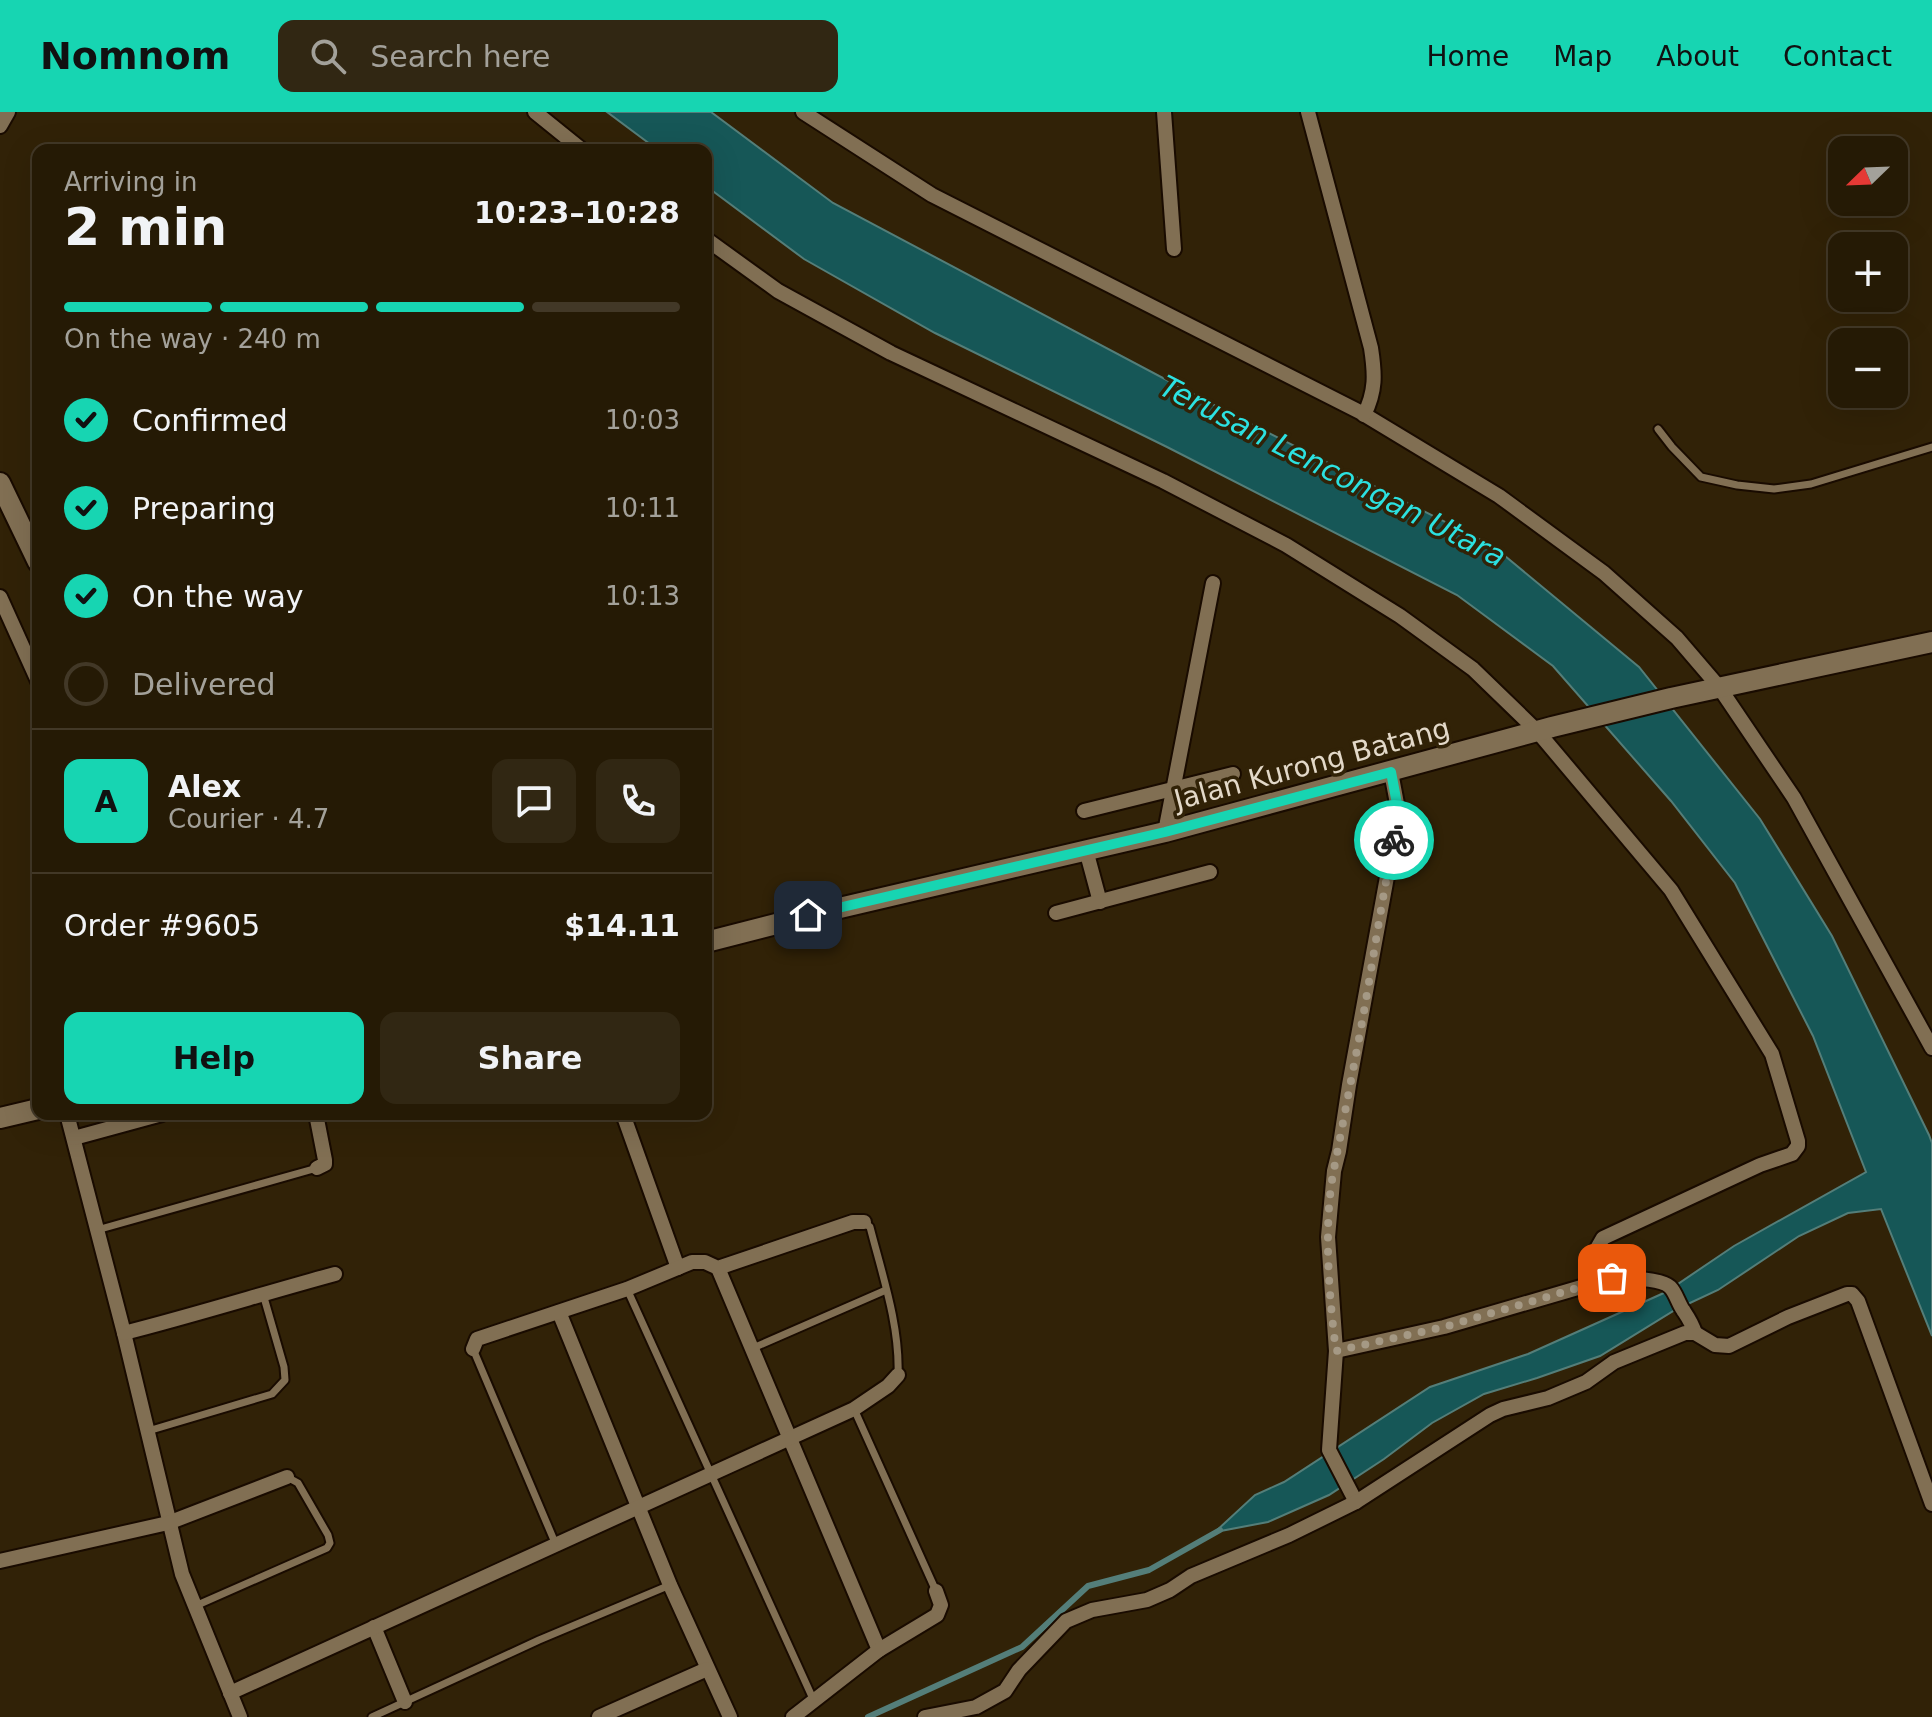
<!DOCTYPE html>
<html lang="en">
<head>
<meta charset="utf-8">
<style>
	:root { --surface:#251a05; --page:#312713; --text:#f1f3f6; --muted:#a3a19a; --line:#423827; --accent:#17d5b2 }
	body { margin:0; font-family:"DejaVu Sans",sans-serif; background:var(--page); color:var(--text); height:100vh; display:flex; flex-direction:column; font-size:30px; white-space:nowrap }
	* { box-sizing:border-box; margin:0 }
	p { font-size:26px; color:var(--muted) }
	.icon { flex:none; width:44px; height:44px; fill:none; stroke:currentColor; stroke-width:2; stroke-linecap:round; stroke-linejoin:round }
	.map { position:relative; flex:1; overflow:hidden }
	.side { position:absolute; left:32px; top:32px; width:680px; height:976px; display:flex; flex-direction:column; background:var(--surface); border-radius:16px; box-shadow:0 8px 32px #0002,0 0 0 2px var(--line) }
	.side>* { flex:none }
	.needle { width:52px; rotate:247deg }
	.fabs { position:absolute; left:1828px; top:24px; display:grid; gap:16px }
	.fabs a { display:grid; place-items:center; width:80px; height:80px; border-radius:16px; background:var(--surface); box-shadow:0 8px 32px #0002,0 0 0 2px var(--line); font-size:40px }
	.pin { position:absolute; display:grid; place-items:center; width:68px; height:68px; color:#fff; margin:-34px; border-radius:16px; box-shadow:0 4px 12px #0006 }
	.courier { position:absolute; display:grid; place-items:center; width:80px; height:80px; margin:-40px; border:6px solid #17d5b2; border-radius:50%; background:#fff; color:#222; box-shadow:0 2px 10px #0007 }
	.overview em { font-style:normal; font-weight:700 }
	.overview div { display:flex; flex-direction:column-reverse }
	.overview { display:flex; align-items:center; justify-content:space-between; height:136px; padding:0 32px }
	h1 { font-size:52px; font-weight:700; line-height:60px }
	.bar { display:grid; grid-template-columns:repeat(4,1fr); gap:12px 8px; align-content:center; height:96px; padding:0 32px }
	.bar i { height:10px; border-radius:6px; background:var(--line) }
	.bar .current { background:var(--accent) }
	.bar p { grid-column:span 4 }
	.line { display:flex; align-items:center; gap:20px; padding:0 32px; border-top:2px solid var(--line) }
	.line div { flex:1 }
	.round { display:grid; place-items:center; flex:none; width:84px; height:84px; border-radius:16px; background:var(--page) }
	ol { padding:0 32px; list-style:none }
	li { display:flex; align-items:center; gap:24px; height:88px }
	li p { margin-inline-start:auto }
	li .icon { padding:8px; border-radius:50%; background:var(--accent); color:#111; stroke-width:4 }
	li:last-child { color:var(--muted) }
	li i { width:44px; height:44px; border:4px solid var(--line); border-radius:50% }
	.primary-button { display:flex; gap:16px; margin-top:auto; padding:16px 32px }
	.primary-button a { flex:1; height:92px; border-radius:16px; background:var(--accent); color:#111; font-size:32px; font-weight:700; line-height:92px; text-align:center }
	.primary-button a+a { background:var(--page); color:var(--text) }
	header { display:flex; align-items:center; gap:48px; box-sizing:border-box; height:112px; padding:0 40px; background:var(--accent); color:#111 }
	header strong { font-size:38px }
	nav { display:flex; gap:44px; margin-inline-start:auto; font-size:28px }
	.search { width:560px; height:72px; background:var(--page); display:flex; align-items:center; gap:20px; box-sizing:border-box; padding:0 28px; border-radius:16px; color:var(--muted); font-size:30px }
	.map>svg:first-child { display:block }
</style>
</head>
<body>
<header>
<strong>Nomnom</strong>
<div class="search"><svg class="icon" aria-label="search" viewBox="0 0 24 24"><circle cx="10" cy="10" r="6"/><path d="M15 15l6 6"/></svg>Search here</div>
<nav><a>Home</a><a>Map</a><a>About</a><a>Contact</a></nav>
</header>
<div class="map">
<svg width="1932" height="1605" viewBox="0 0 1932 1605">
	<rect width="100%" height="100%" fill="#312207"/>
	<!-- water -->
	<polygon fill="#165757" stroke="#547e79" stroke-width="2" points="607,0 711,0 833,91 1229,301 1493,434 1639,555 1760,707 1832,824 1929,1023 1932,1031 1932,1224 1881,1097 1848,1101 1799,1124 1718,1178 1675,1198 1600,1244 1537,1266 1484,1282 1432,1311 1384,1347 1329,1383 1268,1410 1215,1420 1255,1383 1284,1370 1430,1275 1528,1242 1666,1180 1734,1134 1866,1060 1813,924 1735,771 1671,689 1553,554 1457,483 1167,335 935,221 804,147 706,74 706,38 658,38"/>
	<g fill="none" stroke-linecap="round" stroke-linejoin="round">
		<!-- stream -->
		<polyline stroke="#547e79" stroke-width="6" points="868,1605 1022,1535 1088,1474 1149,1458 1220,1418"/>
		<defs>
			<g id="lane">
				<polyline points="1658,317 1672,335 1701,365 1737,373 1774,377 1811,372 1932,335"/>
				<path d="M864 1110 870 1115C882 1162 900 1214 898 1263"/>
				<polyline points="97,1118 317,1056"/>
				<polyline points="627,1177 814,1589"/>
				<polyline points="753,1236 886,1178"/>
				<polyline points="473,1237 556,1433"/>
				<polyline points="854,1297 936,1479"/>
				<polyline points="148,1319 272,1282 285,1268 284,1255 263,1182"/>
				<polyline points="193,1495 327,1436 330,1431 328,1423 298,1371 287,1365"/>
				<polyline points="372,1605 539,1528 670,1473"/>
			</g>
			<g id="street">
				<polyline points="535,0 582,38"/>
				<polyline points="803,0 932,83 1360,300 1499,384 1604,461 1677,526 1719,575 1794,686 1932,936"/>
				<polyline points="1164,0 1174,137"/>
				<path d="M1308 0 1371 236C1375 262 1376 279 1364 303"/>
				<polyline points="0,14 8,0"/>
				<polyline points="706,127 778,179 891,241 1163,369 1286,433 1400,504 1473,557 1538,620 1671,778 1772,942 1798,1029 1798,1034 1792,1042 1760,1053 1603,1126 1595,1140 1600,1169"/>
				<polyline points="0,485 38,569"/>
				<path d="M1391 660 1398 697 1397 710 1349 973 1339 1039 1334 1059 1328 1125 1336 1239 1444 1215 1612 1166C1624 1166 1661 1166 1670 1175 1676 1181 1678 1191 1683 1198 1689 1207 1692 1211 1695 1221"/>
				<polyline points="1084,699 1233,662"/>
				<polyline points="1165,720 1213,471"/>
				<polyline points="1086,738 1100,790"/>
				<polyline points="1056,801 1210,760"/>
				<polyline points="67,1002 124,1221 182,1462 240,1605"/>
				<polyline points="316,1002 325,1048 325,1052 317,1056"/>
				<polyline points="623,1002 678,1156"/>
				<polyline points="74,1026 162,1002"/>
				<polyline points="718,1156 879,1538"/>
				<polyline points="559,1200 670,1473 730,1605"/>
				<path d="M124 1221C195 1203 265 1181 335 1162"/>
				<polyline points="473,1237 477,1227 627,1177 692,1150 705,1150 718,1156 853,1110 864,1110"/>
				<polyline points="1336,1239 1329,1338 1356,1390"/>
				<polyline points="0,1449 168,1411 287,1365"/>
				<polyline points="374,1515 405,1590"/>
				<polyline points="230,1581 854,1297 888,1274 898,1263"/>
				<polyline points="599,1605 707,1557"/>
				<polyline points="793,1605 879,1538 937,1503 941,1493 936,1479"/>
				<polyline points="925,1605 976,1595 1005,1579 1019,1558 1066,1509 1092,1498 1147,1488 1170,1478 1191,1464 1289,1423 1356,1390 1490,1303 1503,1297 1548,1286 1586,1270 1614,1250 1685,1221 1695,1221 1715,1233 1729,1234 1788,1205 1847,1182 1852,1182 1858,1189 1932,1392"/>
			</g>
			<g id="secondary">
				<polyline points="0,371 38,450"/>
				<polyline points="706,830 831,798 1165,720 1552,615 1671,586 1932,530"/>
				<polyline points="0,1006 38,997"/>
			</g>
		</defs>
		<!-- lane casing -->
		<use href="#lane" stroke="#190b00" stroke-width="11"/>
		<!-- street casing -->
		<use href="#street" stroke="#190b00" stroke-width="18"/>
		<!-- secondary casing -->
		<use href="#secondary" stroke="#190b00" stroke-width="24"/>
		<!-- lane -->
		<use href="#lane" stroke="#816f53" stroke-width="7"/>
		<!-- street -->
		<use href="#street" stroke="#816f53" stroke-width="14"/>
		<!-- secondary -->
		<use href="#secondary" stroke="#816f53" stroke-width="20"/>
	</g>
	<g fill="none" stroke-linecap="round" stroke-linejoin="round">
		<!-- done -->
		<path stroke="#a59985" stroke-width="8" stroke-dasharray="0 14.4" d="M1394 728C1380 796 1371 864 1358 932 1350 974 1342 1016 1334 1057 1323 1111 1329 1185 1336 1239L1444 1215 1612 1166"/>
		<!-- route -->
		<polyline stroke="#17d5b2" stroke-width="10" points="808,803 1165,720 1391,660 1398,697 1394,728"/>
	</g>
	<g text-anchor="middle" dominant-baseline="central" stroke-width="7" stroke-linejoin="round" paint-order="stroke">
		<!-- street labels -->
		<g font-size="28" fill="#e3d9c9" stroke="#312207">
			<text transform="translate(1312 652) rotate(-15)">Jalan Kurong Batang</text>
		</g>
		<!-- water labels -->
		<g font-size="30" font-style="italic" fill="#2ce1e1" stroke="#312207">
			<text transform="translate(1333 359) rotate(27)">Terusan Lencongan Utara</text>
		</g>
	</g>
</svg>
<div class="fabs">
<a><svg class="needle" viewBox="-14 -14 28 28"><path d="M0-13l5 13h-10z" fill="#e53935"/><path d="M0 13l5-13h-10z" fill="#a3a19a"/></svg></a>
<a>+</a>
<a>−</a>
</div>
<div class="pin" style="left:1612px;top:1166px;background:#ea580c"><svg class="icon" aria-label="bag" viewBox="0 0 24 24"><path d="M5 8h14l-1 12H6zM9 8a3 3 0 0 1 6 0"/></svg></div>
<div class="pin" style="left:808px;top:803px;background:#1f2937"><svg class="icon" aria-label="home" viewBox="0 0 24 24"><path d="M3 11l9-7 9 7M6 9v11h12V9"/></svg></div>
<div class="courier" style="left:1394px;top:728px"><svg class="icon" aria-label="bike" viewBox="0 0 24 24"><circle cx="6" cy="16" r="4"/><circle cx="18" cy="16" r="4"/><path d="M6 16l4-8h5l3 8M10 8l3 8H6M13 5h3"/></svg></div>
<section class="side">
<div class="overview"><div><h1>2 min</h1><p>Arriving in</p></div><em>10:23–10:28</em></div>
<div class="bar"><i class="current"></i><i class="current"></i><i class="current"></i><i></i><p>On the way · 240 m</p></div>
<ol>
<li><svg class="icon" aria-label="check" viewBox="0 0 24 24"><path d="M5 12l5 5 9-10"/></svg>Confirmed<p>10:03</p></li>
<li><svg class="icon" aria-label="check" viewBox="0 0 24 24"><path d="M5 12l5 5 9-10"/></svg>Preparing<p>10:11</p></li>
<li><svg class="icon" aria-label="check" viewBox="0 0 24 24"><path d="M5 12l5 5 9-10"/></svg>On the way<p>10:13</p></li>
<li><i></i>Delivered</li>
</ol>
<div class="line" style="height:144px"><b class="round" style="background:var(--accent);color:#111">A</b><div><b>Alex</b><p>Courier · 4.7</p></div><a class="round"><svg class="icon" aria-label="chat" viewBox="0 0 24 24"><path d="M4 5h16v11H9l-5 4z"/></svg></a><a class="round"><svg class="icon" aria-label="phone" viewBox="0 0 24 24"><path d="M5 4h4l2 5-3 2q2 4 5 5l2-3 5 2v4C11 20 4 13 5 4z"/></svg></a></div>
<div class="line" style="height:104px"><div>Order #9605</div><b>$14.11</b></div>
<div class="primary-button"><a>Help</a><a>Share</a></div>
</section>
</div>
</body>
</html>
